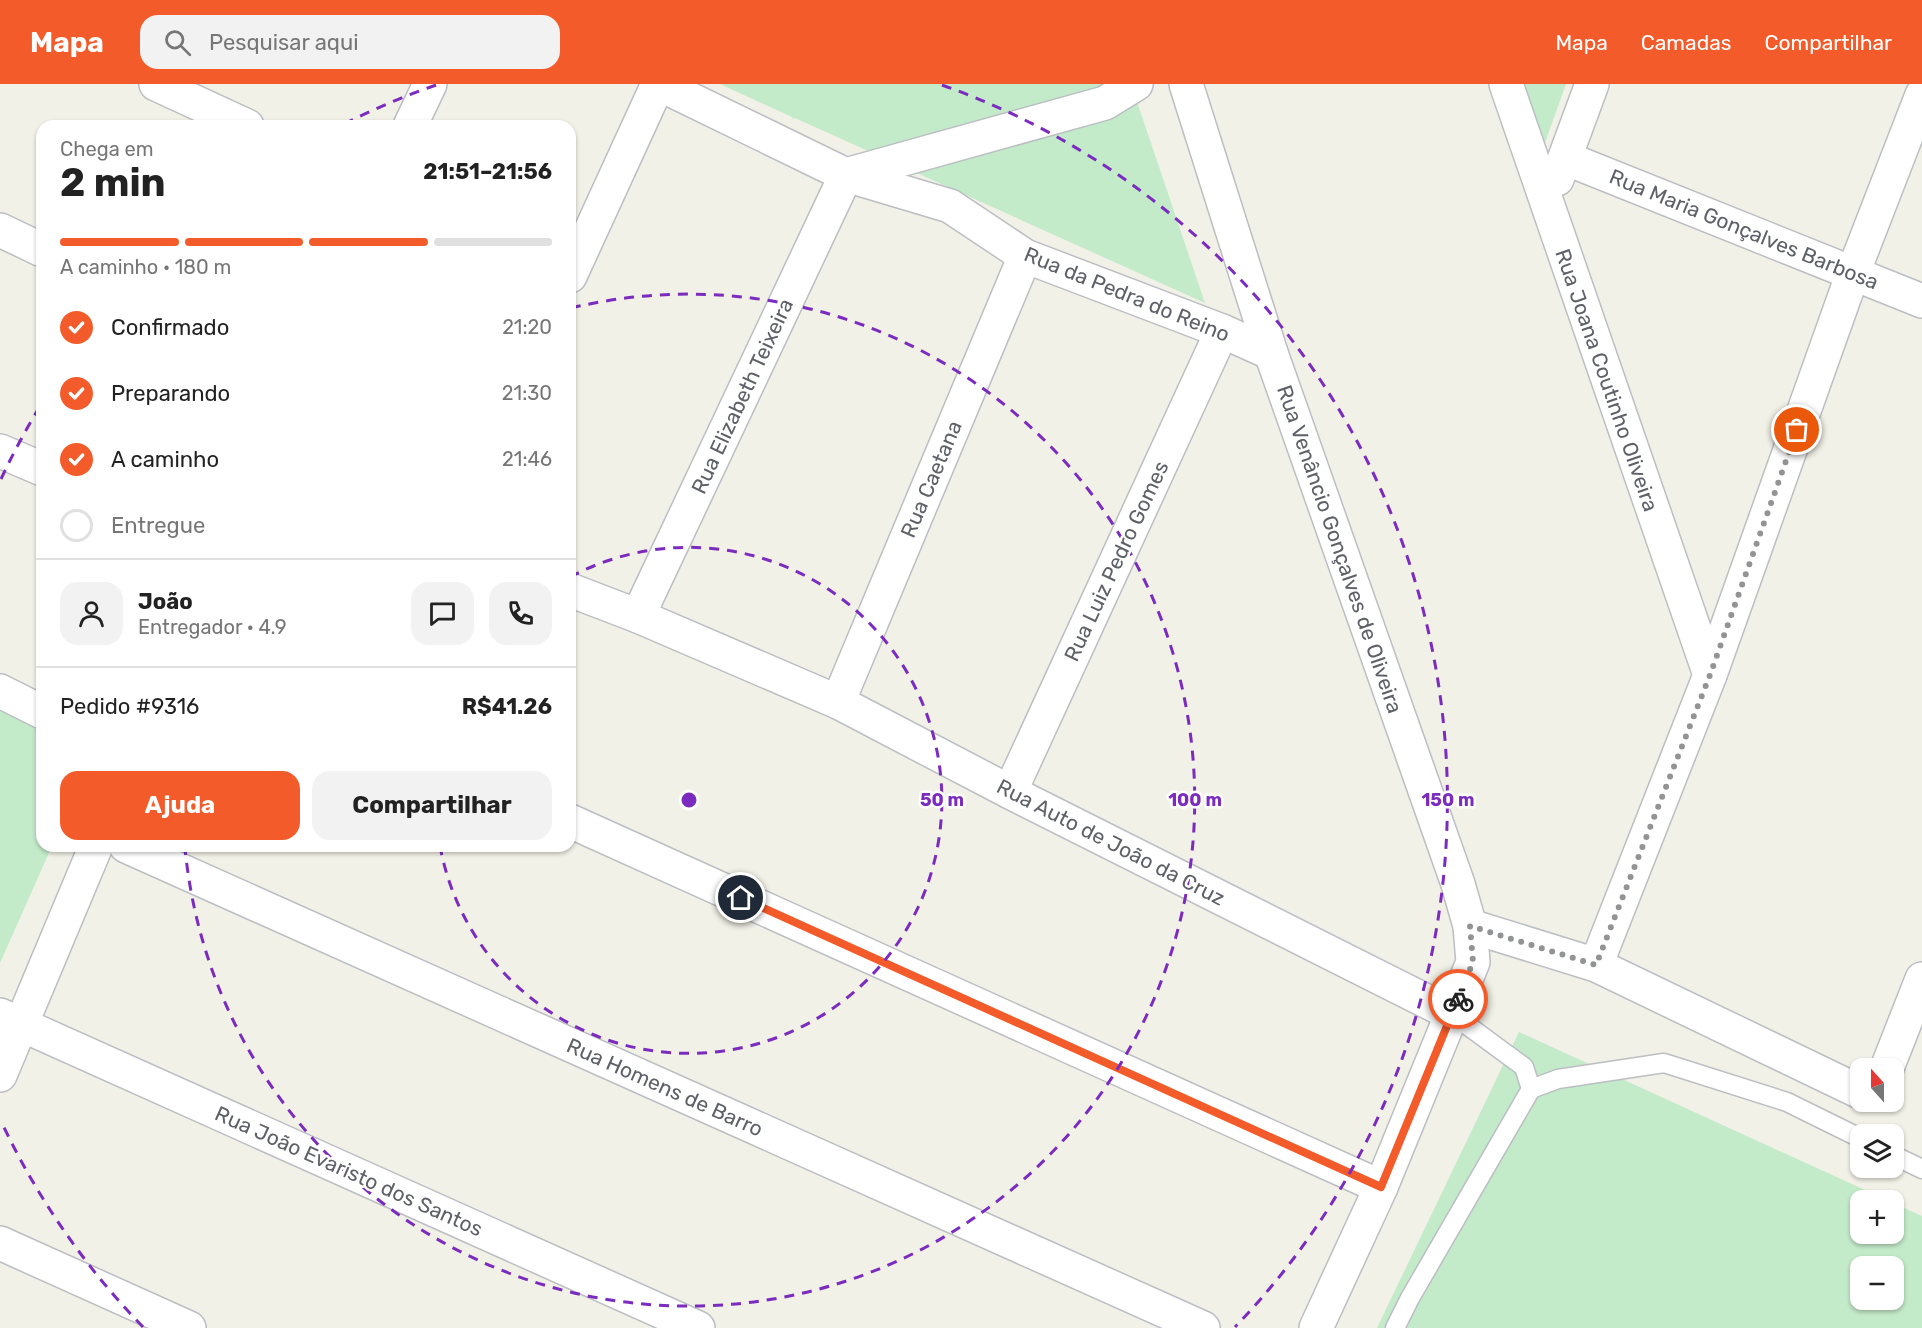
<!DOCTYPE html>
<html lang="pt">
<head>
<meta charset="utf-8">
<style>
	:root { --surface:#fff; --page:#f2f2f2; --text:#222; --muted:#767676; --line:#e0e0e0; --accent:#f45b2a }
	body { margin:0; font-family:Rubik,sans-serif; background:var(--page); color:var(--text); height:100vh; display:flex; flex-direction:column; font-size:22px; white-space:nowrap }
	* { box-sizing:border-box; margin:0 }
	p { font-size:20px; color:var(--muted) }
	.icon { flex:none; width:33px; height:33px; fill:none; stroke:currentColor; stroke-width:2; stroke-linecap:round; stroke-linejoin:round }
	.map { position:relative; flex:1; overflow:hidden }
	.side { position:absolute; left:36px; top:36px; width:540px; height:732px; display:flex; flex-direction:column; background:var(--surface); border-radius:18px; box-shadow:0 2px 4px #0004 }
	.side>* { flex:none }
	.needle { width:39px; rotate:339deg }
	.buttons { position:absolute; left:1850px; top:974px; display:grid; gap:12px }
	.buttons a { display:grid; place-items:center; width:54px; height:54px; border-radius:12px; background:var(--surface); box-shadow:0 2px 4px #0004; font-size:30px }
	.pin { position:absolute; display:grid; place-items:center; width:51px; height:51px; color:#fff; margin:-26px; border:3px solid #fff; border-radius:50%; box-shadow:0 2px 6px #0007 }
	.courier { position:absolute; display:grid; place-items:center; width:60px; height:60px; margin:-30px; border:4px solid #f45b2a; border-radius:50%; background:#fff; color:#222; box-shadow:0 2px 8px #0007 }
	.overview em { font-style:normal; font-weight:700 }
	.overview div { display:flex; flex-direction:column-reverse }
	.overview { display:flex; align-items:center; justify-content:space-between; height:102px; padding:0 24px }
	h1 { font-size:39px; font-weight:700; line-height:45px }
	.bar { display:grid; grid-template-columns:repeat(4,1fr); gap:9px 6px; align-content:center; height:72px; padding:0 24px }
	.bar i { height:8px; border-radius:4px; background:var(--line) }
	.bar .current { background:var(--accent) }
	.bar p { grid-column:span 4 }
	.line { display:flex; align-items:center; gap:15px; padding:0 24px; border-top:2px solid var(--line) }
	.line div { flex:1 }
	.round { display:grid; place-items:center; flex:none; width:63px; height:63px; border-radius:18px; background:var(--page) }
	ol { padding:0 24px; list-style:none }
	li { display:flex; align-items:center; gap:18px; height:66px }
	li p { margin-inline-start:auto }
	li .icon { padding:6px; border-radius:50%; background:var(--accent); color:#fff; stroke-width:4 }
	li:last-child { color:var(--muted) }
	li i { width:33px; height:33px; border:3px solid var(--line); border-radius:50% }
	.action { display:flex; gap:12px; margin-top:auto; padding:12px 24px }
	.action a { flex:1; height:69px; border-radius:18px; background:var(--accent); color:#fff; font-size:24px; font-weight:700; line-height:69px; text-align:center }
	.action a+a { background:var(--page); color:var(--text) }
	header { display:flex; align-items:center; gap:36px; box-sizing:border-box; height:84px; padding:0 30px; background:var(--accent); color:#fff }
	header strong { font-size:28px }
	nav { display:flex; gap:33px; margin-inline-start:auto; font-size:21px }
	.search { width:420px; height:54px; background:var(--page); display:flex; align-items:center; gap:15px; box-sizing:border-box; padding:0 21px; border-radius:18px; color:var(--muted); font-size:22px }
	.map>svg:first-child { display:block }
</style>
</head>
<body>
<header>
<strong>Mapa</strong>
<div class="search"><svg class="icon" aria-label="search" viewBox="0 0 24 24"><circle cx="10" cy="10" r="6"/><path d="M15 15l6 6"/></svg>Pesquisar aqui</div>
<nav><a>Mapa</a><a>Camadas</a><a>Compartilhar</a></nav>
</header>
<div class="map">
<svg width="1922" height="1244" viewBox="0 0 1922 1244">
	<rect width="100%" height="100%" fill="#f1f1e7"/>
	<!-- green -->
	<g fill="#c3eac9" fill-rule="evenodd">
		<polygon points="720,0 1131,0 1205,219 795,34 793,35 792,33"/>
		<polygon points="1521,0 1566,0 1542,67"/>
		<polygon points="0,616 42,635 42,762 52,762 0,879"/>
		<path d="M1519 948 1887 1116H1860V1149H1893V1119L1922 1132V1244H1377ZM1860 1182H1893V1215H1860Z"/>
	</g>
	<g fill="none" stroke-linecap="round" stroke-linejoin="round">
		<defs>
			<g id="service">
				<polyline points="1531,1005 1558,995 1664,979 1787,1018 1860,1054"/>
				<polyline points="1893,1071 1922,1085"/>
				<polyline points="1395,1244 1410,1214 1531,1005 1524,983 1452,930"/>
			</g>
			<g id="minor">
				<polyline points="156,0 247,42"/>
				<polyline points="659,0 846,91 950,122 1025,172 1222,247 1271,269"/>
				<polyline points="1186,0 1271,269 1458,800 1470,842 1473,878 1381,1103 1316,1244"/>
				<polyline points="1506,0 1710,591"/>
				<polyline points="1565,74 1922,217"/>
				<polyline points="1557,95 1592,0"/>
				<polyline points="0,146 42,166"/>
				<polyline points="570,192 658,0"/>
				<polyline points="0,367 42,385"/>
				<polyline points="570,506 638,532 838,618 1010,708 1452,930"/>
				<polyline points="638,532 846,91 1105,19 1136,0"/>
				<polyline points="0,607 42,628"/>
				<polyline points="838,618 1025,172"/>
				<polyline points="1010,708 1222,247"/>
				<polyline points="570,737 1381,1103"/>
				<polyline points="126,762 1203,1244"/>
				<polyline points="1470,842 1596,881 1860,1008"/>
				<polyline points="1596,881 1710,591 1853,189 1922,11"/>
				<polyline points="0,931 698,1244"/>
				<polyline points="1887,984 1922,895"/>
				<polyline points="0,1159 189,1244"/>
			</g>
			<g id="tertiary">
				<polyline points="410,42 430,0"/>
				<polyline points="0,991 96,762"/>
			</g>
		</defs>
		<!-- service casing -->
		<use href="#service" stroke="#bbbec3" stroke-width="21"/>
		<!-- minor casing -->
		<use href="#minor" stroke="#bbbec3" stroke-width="36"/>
		<!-- tertiary casing -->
		<use href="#tertiary" stroke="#bbbec3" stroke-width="36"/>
		<!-- service -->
		<use href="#service" stroke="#fff" stroke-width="18"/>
		<!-- minor -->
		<use href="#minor" stroke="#fff" stroke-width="33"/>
		<!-- tertiary -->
		<use href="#tertiary" stroke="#fff" stroke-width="33"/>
	</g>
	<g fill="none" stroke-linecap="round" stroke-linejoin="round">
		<!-- done -->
		<polyline stroke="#919394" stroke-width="6" stroke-dasharray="0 10.8" points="1458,915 1473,878 1470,842 1596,881 1710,591 1797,346"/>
		<!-- route -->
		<polyline stroke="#f45b2a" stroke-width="8" points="741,814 1381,1103 1458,915"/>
	</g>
	<!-- distance rings -->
	<g fill="none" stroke="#7b2cbf" stroke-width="3" stroke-dasharray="10 8">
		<path d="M570 493A253 253 0 1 1 440 762"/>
		<path d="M571 224A506 506 0 1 1 185 764"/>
		<path d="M143 1243A759 759 0 0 1 1 1037M1 395A759 759 0 0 1 42 319M344 40A759 759 0 0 1 436 1M942 1A759 759 0 0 1 1235 1243"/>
	</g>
	<g text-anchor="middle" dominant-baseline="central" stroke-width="5" stroke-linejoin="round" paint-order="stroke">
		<!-- street labels -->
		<g font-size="21" fill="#5e6168" stroke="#fff">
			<text transform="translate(1744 145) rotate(22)">Rua Maria Gonçalves Barbosa</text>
			<text transform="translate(1127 210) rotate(22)">Rua da Pedra do Reino</text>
			<text transform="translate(1607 296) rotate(71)">Rua Joana Coutinho Oliveira</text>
			<text transform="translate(742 312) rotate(-65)">Rua Elizabeth Teixeira</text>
			<text transform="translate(931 395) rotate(-67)">Rua Caetana</text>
			<text transform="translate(1340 465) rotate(71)">Rua Venâncio Gonçalves de Oliveira</text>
			<text transform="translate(1116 477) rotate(-65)">Rua Luiz Pedro Gomes</text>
			<text transform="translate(1111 758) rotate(27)">Rua Auto de João da Cruz</text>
			<text transform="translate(665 1003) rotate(24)">Rua Homens de Barro</text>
			<text transform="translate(349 1087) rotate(24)">Rua João Evaristo dos Santos</text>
		</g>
	</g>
	<circle cx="689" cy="716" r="9" fill="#7b2cbf" stroke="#fff" stroke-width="3"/>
	<g font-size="18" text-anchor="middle" font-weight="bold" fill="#7b2cbf" stroke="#fff" stroke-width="5" stroke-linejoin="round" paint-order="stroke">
		<text x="942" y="722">50 m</text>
		<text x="1195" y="722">100 m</text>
		<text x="1448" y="722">150 m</text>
	</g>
</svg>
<div class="buttons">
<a><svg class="needle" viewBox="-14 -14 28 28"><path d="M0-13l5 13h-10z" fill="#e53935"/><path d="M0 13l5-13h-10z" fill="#767676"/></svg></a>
<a><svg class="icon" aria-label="layers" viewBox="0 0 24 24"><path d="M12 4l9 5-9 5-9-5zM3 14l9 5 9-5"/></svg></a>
<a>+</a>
<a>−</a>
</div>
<div class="pin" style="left:1797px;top:346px;background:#ea580c"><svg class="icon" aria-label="bag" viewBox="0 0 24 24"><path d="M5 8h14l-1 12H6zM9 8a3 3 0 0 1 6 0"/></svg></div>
<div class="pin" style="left:741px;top:814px;background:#1f2937"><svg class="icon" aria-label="home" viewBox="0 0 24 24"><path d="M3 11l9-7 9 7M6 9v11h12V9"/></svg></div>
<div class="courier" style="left:1458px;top:915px"><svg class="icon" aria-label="bike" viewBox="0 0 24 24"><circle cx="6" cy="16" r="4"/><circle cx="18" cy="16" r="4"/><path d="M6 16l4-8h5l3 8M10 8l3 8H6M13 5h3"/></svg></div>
<section class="side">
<div class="overview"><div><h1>2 min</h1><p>Chega em</p></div><em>21:51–21:56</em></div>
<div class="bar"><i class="current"></i><i class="current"></i><i class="current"></i><i></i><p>A caminho · 180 m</p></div>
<ol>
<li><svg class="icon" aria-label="check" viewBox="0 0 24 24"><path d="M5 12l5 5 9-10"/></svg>Confirmado<p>21:20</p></li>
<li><svg class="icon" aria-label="check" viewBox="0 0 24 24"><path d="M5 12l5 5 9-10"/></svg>Preparando<p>21:30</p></li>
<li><svg class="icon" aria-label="check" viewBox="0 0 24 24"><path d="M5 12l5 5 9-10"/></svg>A caminho<p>21:46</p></li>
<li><i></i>Entregue</li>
</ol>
<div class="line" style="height:108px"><a class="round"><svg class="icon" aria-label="person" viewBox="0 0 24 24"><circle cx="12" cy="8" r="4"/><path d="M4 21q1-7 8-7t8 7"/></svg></a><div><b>João</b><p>Entregador · 4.9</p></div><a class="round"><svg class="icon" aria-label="chat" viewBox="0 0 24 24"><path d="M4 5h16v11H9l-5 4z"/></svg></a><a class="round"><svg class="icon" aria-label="phone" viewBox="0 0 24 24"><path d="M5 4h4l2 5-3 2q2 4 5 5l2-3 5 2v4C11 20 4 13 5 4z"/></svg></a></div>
<div class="line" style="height:78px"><div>Pedido #9316</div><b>R$41.26</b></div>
<div class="action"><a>Ajuda</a><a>Compartilhar</a></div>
</section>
</div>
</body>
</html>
